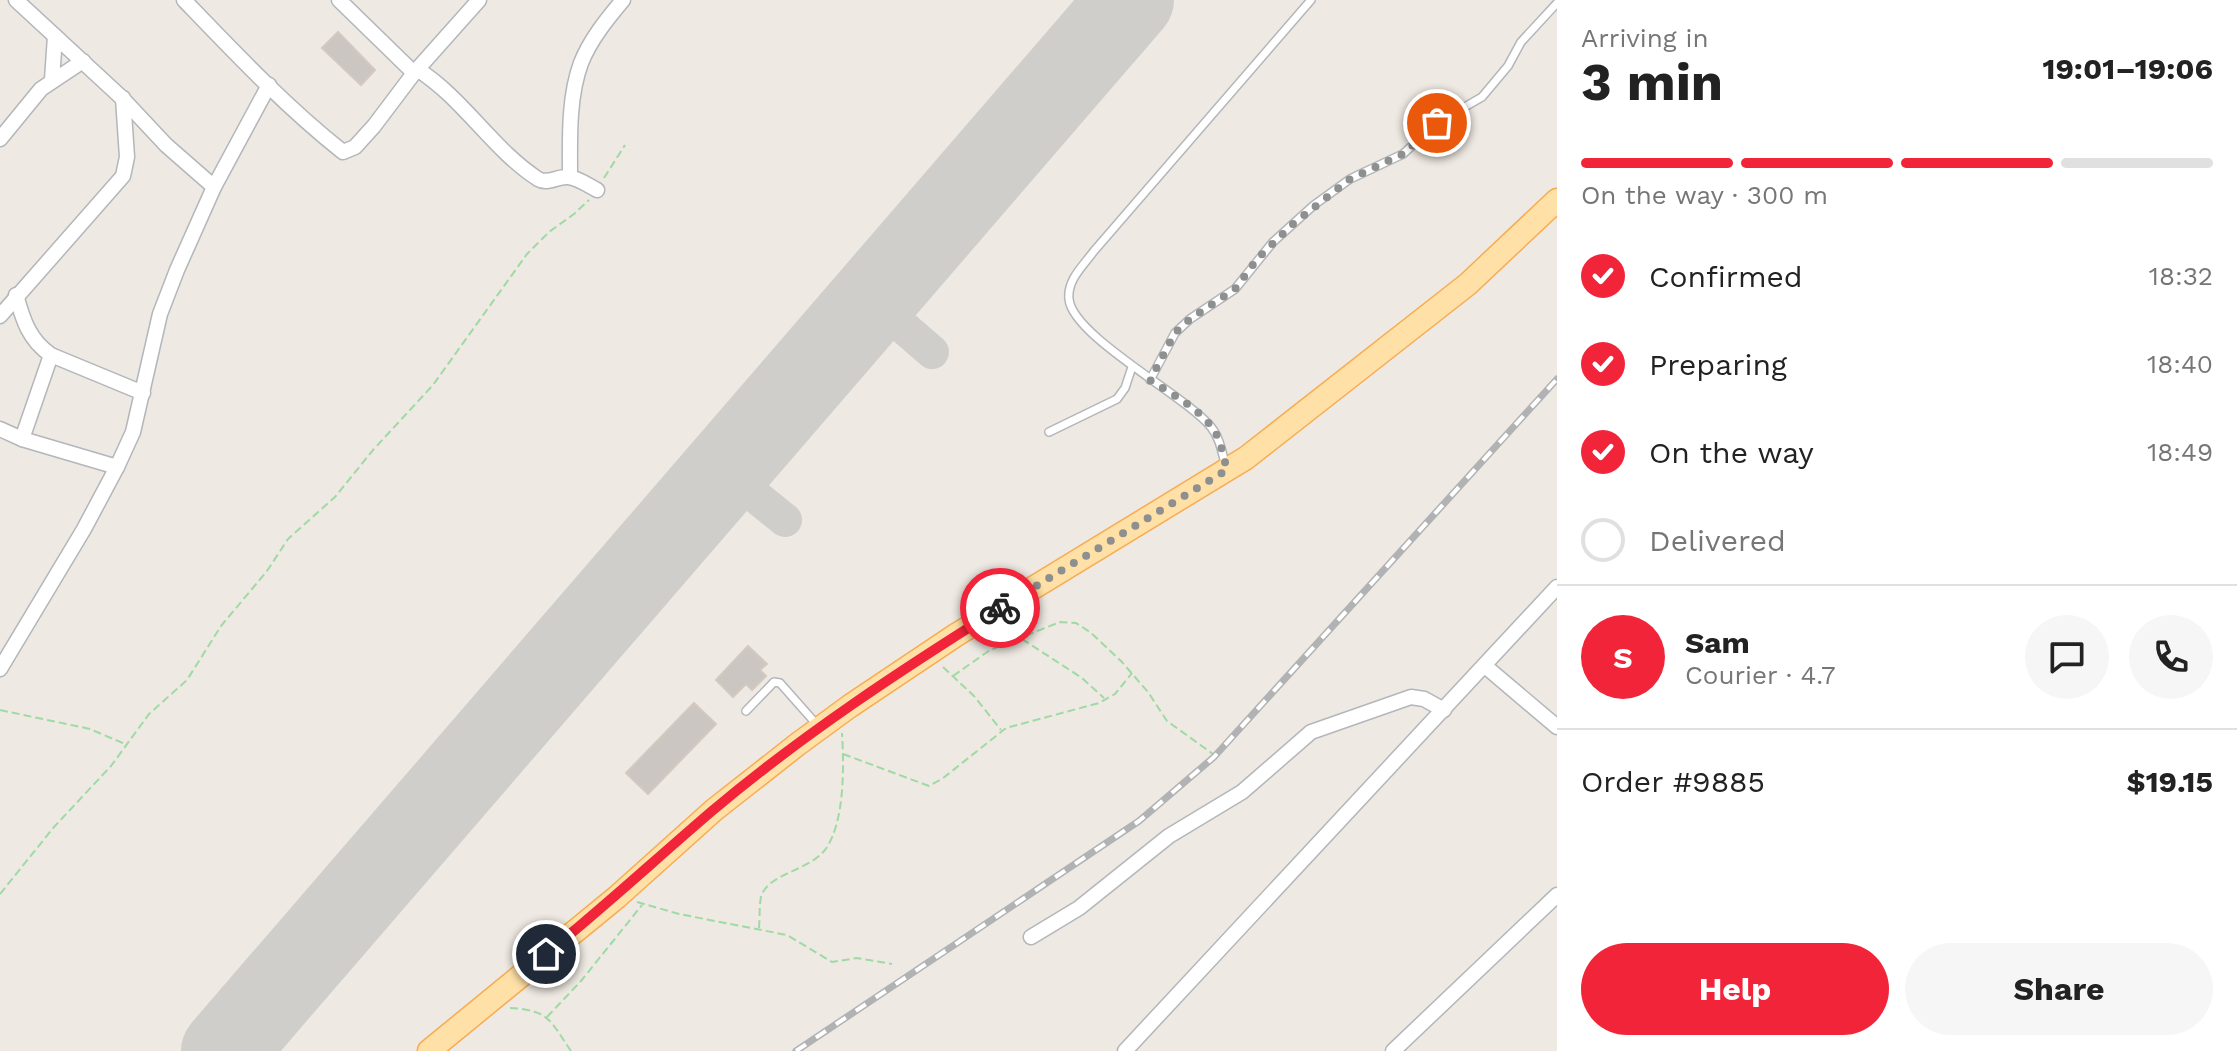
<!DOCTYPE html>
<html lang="en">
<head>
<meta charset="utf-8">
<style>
	:root { --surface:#fff; --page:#f6f6f6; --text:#222; --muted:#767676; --line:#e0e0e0; --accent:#f22439 }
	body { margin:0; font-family:"Work Sans",sans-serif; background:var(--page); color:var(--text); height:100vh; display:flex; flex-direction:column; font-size:30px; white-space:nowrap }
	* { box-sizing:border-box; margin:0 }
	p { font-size:26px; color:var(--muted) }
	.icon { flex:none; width:44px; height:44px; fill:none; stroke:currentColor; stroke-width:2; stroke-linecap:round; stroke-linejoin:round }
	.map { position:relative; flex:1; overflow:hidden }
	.drawer { display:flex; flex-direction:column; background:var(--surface); width:680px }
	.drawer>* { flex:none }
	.pin { position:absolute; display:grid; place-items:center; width:68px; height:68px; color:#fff; margin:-34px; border:4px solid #fff; border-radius:50%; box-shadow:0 2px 8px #0007 }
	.courier { position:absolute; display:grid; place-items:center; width:80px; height:80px; margin:-40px; border:6px solid #f22439; border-radius:50%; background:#fff; color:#222; box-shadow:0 2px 10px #0007 }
	.overview em { font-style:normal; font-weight:700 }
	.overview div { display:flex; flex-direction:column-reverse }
	.overview { display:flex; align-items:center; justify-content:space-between; height:136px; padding:0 24px }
	h1 { font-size:52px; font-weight:700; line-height:60px }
	.bar { display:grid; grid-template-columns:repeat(4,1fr); gap:12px 8px; align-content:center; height:96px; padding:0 24px }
	.bar i { height:10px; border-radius:6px; background:var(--line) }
	.bar .active { background:var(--accent) }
	.bar p { grid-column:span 4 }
	.line { display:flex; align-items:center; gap:20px; padding:0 24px; border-top:2px solid var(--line) }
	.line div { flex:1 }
	.round { display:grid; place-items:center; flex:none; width:84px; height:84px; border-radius:42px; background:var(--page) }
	ol { padding:0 24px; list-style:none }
	li { display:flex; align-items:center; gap:24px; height:88px }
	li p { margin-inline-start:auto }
	li .icon { padding:8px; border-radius:50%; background:var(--accent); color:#fff; stroke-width:4 }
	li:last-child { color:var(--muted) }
	li i { width:44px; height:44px; border:4px solid var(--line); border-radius:50% }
	.primary-button { display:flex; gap:16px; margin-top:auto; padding:16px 24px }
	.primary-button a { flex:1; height:92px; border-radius:48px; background:var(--accent); color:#fff; font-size:32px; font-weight:700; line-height:92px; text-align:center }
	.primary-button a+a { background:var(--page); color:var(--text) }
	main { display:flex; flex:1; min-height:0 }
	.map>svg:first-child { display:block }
</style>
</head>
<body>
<main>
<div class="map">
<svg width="1557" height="1051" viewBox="0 0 1557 1051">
	<rect width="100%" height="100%" fill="#eee9e2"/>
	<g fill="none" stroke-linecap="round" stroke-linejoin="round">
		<!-- taxiway -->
		<g stroke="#d0ceca" stroke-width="34">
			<polyline points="872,300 932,352"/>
			<polyline points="724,471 785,520"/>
		</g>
		<!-- runway -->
		<polyline stroke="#d0ceca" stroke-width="86" points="224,1051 1131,0"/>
	</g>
	<!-- building -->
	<g fill="#cbc6c1" stroke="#d3c9c0" stroke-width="2">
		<polygon points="338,32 375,70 361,85 322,48"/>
		<polygon points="748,646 767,664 760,670 766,676 752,690 746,684 733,697 716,680"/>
		<polygon points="694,703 716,724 648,794 626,773"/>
	</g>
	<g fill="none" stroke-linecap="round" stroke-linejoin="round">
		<defs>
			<g id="service">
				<polyline points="1150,380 1175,333 1190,319 1235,289 1273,242 1314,205 1350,179 1403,154 1437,123 1482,97 1508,66 1521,42 1557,3"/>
				<polyline points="1049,432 1117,399 1125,388 1132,367"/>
				<path d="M1226 467C1222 453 1220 438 1211 427 1186 396 1072 336 1069 299 1067 280 1083 266 1094 251L1311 0"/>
				<polyline points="746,711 774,682 780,683 819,727"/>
			</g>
			<g id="minor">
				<polyline points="16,0 122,98 166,145 214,187"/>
				<path d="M184 0C234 52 286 107 343 152L355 147 374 126 414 73 479 0"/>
				<polyline points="339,0 414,73"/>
				<path d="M417 69C464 99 492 149 538 179 548 185 557 176 568 177 578 178 588 185 597 190"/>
				<polyline points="52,80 55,36"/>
				<polyline points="0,139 41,89 83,61"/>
				<path d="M570 177C570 141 568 98 581 63 590 40 607 19 623 0"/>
				<path d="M16 295C23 320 29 340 51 355L143 393"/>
				<polyline points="0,316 123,176 127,157 123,98"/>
				<polyline points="0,429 22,439 117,467"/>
				<polyline points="22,439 51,355"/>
				<polyline points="1485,666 1557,727"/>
				<polyline points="0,669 84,529 117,467 133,432 160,314 177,270 214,187 269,85"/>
				<polyline points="1031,937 1079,908 1169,836 1242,792 1311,732 1411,697 1424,699 1444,710"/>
				<polyline points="1125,1051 1557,587"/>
				<polyline points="1393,1051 1557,895"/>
			</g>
			<polyline id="primary" points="429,1051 617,897 714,810 798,744 850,706 956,635 1246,458 1468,284 1557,200"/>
		</defs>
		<!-- service casing -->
		<use href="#service" stroke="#b3b6ba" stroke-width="10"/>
		<!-- minor casing -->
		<use href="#minor" stroke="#b3b6ba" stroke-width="17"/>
		<!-- primary casing -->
		<use href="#primary" stroke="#f8ab50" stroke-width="25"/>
		<!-- path -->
		<g stroke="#9fdaa4" stroke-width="2" stroke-dasharray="8 4" stroke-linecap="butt">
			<polyline points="604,178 625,145"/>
			<polyline points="1022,639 1082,678 1104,698"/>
			<polyline points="943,667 974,696 1001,730"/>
			<polyline points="953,676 990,650 1060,622 1076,623 1090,632 1121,661 1148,692 1167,721 1213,754"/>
			<polyline points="0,710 90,729 125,744"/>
			<polyline points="843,754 929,786 942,779 1006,728 1099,703 1115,694 1132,673"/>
			<polyline points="0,894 54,827 111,766 149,714 187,680 221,626 267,571 288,539 335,497 373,450 433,385 527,254 549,232 574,214 589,200"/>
			<polyline points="637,902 679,914 787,935 832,962 857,958 892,964"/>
			<path d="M759 928C760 918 759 906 761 897 768 873 807 872 825 850 845 823 844 765 842 733"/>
			<path d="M510 1008C550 1010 550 1021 571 1051"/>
			<polyline points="547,1017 581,981 642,905"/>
		</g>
		<!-- service -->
		<use href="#service" stroke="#fff" stroke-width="7"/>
		<!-- minor -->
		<use href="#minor" stroke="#fff" stroke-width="14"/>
		<!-- primary -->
		<use href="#primary" stroke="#ffe0a6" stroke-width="22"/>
		<defs>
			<polyline id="rail" points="796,1051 1139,821 1214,757 1557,379"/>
		</defs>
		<!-- rail casing -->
		<use href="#rail" stroke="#b1b2b3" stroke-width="7"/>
		<!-- rail -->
		<use href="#rail" stroke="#fff" stroke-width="4" stroke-dasharray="12" stroke-linecap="butt"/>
	</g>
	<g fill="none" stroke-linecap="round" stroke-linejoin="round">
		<!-- done -->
		<path stroke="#8e908f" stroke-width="8" stroke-dasharray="0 14.4" d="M1000 608 1227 470C1224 459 1222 448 1218 438 1207 412 1173 395 1150 380L1175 333 1190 319 1235 289 1258 258 1293 224 1350 179 1403 154 1437 123"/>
		<!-- route -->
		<path stroke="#f22439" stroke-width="10" d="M546 954C603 908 657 858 712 811 802 735 901 670 1000 608"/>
	</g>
</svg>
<div class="pin" style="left:1437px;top:123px;background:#ea580c"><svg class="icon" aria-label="bag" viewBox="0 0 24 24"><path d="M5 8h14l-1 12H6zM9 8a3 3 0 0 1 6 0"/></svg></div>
<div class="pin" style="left:546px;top:954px;background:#1f2937"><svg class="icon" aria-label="home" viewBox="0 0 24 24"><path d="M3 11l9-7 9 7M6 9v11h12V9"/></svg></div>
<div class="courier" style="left:1000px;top:608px"><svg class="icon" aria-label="bike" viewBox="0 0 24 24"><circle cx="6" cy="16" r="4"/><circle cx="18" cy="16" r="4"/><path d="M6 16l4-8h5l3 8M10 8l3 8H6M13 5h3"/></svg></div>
</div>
<section class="drawer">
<div class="overview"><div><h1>3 min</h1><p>Arriving in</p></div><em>19:01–19:06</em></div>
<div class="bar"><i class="active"></i><i class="active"></i><i class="active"></i><i></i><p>On the way · 300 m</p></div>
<ol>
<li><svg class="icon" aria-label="check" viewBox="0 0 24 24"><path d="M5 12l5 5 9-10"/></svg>Confirmed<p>18:32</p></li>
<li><svg class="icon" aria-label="check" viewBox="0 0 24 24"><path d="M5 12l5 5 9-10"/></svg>Preparing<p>18:40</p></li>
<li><svg class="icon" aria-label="check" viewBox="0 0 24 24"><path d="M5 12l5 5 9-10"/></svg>On the way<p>18:49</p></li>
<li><i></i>Delivered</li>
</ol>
<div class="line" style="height:144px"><b class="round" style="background:var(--accent);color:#fff">S</b><div><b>Sam</b><p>Courier · 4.7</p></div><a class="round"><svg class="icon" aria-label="chat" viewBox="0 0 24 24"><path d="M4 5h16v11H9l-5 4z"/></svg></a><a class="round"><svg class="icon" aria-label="phone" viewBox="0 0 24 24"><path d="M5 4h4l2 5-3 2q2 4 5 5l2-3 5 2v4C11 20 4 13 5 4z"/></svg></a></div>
<div class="line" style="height:104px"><div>Order #9885</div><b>$19.15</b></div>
<div class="primary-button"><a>Help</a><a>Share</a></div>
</section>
</main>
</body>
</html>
